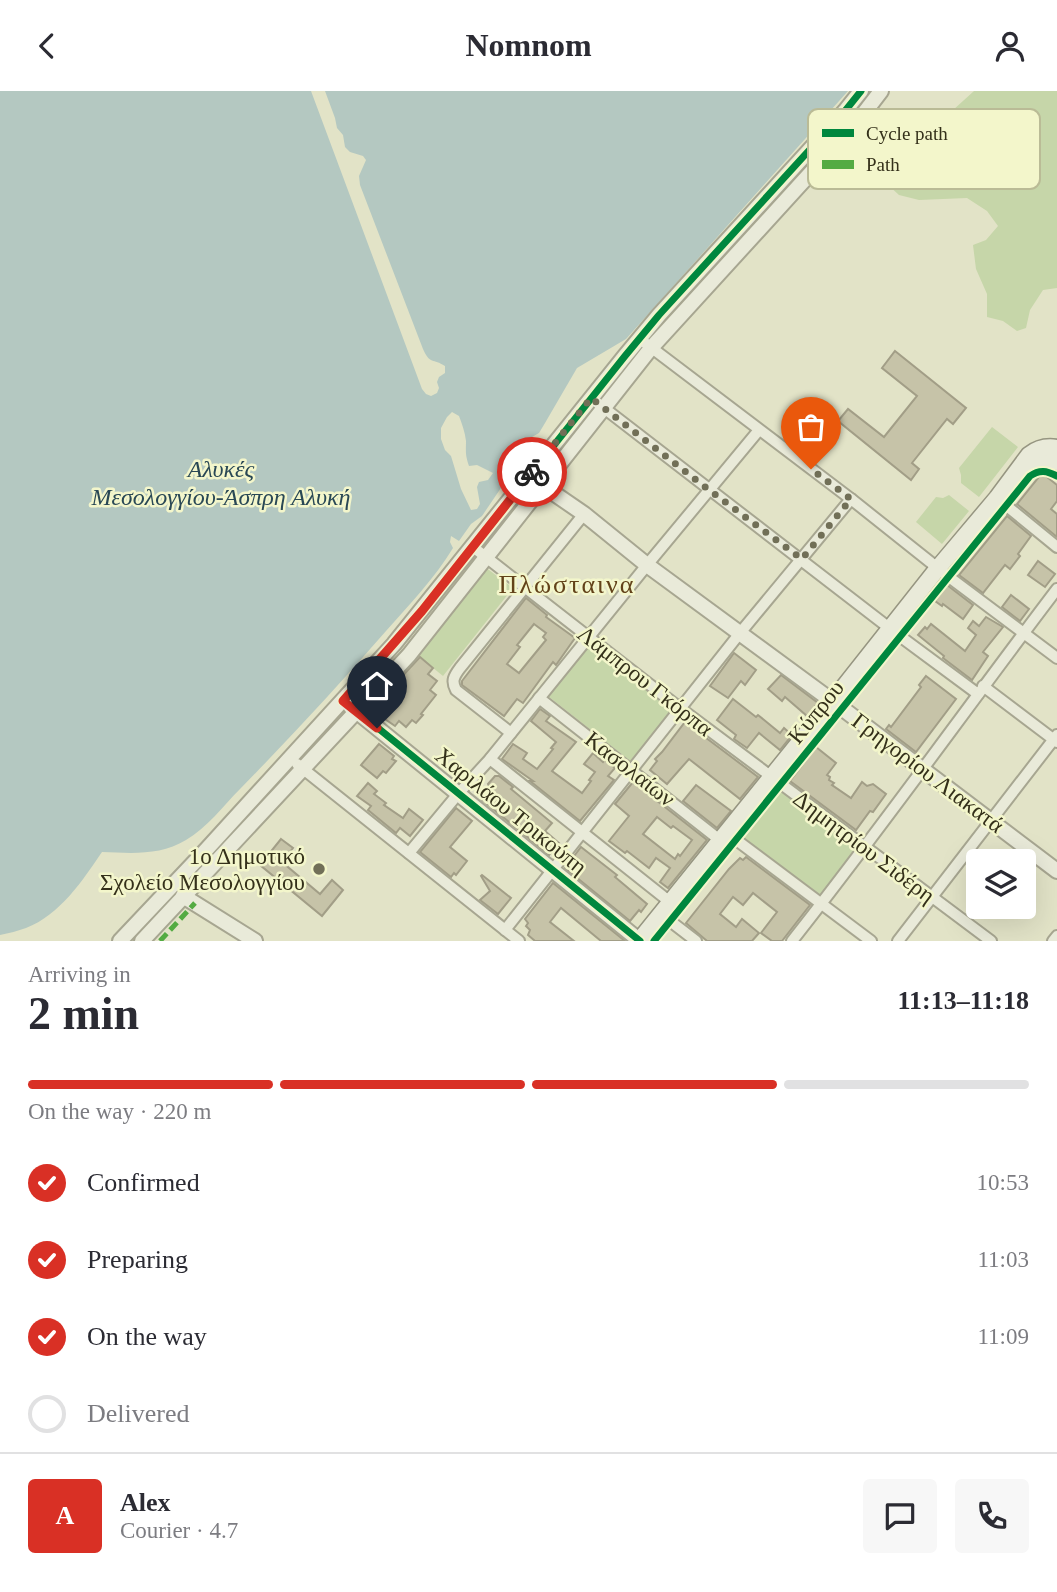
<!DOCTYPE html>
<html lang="en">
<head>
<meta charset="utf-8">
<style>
	:root { --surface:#fff; --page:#f7f7f7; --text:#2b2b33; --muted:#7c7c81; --line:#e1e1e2; --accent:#d93025 }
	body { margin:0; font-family:Georgia,serif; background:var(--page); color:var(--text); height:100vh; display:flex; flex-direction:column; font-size:26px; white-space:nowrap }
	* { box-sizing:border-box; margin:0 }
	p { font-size:23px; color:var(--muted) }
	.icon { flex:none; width:38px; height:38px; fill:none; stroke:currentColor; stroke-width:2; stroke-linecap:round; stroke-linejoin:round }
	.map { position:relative; height:850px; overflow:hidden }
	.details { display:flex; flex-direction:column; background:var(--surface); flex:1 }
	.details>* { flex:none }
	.tools { position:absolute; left:966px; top:758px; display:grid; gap:14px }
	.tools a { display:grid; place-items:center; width:70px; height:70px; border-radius:7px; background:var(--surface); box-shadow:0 7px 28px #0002; font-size:35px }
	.pin { position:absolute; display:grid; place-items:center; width:60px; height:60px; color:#fff; margin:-72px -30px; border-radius:50% 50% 50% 0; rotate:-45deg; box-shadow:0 0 7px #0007 }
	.pin .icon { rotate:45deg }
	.courier { position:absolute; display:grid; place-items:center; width:70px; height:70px; margin:-35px; border:5px solid #d93025; border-radius:50%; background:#fff; color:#222; box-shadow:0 2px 9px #0007 }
	.summary em { font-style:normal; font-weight:700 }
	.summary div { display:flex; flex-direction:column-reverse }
	.summary { display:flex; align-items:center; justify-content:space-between; height:119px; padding:0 28px }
	h1 { font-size:46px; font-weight:700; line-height:52px }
	.bar { display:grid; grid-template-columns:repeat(4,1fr); gap:10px 7px; align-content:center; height:84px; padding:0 28px }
	.bar i { height:9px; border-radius:5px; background:var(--line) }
	.bar .selected { background:var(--accent) }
	.bar p { grid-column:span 4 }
	.line { display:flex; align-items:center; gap:18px; padding:0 28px; border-top:2px solid var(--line) }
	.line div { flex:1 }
	.round { display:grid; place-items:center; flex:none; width:74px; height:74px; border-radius:7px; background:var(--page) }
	ol { padding:0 28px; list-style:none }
	li { display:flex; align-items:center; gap:21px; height:77px }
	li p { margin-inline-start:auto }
	li .icon { padding:7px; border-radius:50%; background:var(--accent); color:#fff; stroke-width:4 }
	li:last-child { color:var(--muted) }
	li i { width:38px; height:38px; border:4px solid var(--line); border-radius:50% }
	header { display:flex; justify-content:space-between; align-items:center; height:91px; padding:0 28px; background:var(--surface); font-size:32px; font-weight:700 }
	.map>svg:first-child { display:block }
</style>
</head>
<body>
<header><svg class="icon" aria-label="back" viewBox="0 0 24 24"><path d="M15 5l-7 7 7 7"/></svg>Nomnom<svg class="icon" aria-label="person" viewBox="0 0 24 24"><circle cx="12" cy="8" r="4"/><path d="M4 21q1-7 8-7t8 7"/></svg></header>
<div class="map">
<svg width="1057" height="850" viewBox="0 0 1057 850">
	<rect width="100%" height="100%" fill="#e2e3c7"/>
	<!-- green -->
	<g fill="#c6d6a9">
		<polygon points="974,0 1057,0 1057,197 1043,199 1030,219 1026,237 1017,240 1003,230 987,226 987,203 976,178 973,154 986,149 998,135 987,120 967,107 919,109 899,104 887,93 881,70 890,54 909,48 942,29"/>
		<polygon points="992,336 1018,356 979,406 961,392 961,384 959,377"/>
		<polygon points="949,404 969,420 942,453 916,431 936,406 943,407"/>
		<polygon points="485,476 513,497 443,585 416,563"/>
		<polygon points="589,554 672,619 630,670 548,605"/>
		<polygon points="781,699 857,755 818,807 740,748"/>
	</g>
	<!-- water -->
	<path fill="#b4c8c1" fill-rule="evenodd" d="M0 0H311L422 298 426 303 431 305 437 302 439 297 437 291 439 286 445 282V275C433 267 430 274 423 258L360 94 359 85 366 69 363 65 350 61 345 56 343 44 337 37 335 27 325 0H848L626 248 577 277 545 332 539 342 532 346 531 350 533 356 507 388 482 425 471 433 459 450 451 445 450 451 453 457C435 487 409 514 386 540 339 594 290 647 240 698 223 715 207 737 186 749 160 765 131 762 102 761 83 789 60 824 26 837 18 840 9 842 0 844ZM452 321 459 325C462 333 465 341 466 350 466 361 465 363 469 375L477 374 493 382 488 389 479 391 477 396 480 413 477 418 471 419 461 398 451 365 445 359 441 348V337L447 326Z"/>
	<!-- building -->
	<g fill="#c6c3a8" stroke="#a29e87" stroke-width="2" fill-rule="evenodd">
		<polygon points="895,260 966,317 953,333 947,328 912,372 919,378 911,389 838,330 848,318 884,346 917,305 882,277"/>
		<polygon points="1042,382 1057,394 1057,410 1051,418 1057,423 1057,446 1017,413"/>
		<polygon points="1007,425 1031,445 1018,463 1020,465 1010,478 1005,474 983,502 959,484"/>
		<polygon points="1038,470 1055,483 1045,496 1028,484"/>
		<polygon points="947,494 973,514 963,528 943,513 942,515 935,510"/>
		<polygon points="1011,504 1029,518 1020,530 1002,516"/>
		<path d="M526 507 547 524 546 526 575 547 556 574 553 571 523 612 517 608 504 625 462 594V590ZM534 533 546 542 543 546 546 549 519 582 507 573 520 556 517 554Z"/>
		<polygon points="986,526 1003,536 983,561 988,565 972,589 943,567 944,565 918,544 925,536 927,538 931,533 965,560 976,544 968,537 973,530 979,535"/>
		<polygon points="734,562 756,579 745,594 741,590 728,607 710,595"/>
		<polygon points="420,566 433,577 428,583 437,590 430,599 436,604 421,623 423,624 416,632 412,629 406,636 399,630 395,635 385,628 389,624 380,617 386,610 382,607"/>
		<polygon points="781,584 818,612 807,625 785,606 782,610 768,598"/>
		<polygon points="926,585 956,608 916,661 886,638 889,634 891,636 921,596 919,594"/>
		<polygon points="733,608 756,626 758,624 780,642 784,637 792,644 780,659 759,642 747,657 734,648 736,644 717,629"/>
		<polygon points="540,618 550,625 546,630 576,651 552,680 582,702 591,690 589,689 595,681 584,673 593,662 603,671 605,669 615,677 608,685 614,689 580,730 530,690 533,690 502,668 513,653 527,662 523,668 537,678 553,658 551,657 556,651 531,630"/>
		<polygon points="685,631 758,686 740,708 689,668 667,693 650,679 657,670 655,668 662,661"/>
		<polygon points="379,653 394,665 392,668 396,670 386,682 383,680 377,687 361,674"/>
		<polygon points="816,656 836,672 827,684 830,686 829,689 834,692 832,694 851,707 862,691 867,695 873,693 886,703 873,721 870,720 856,739 790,690"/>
		<polygon points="495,685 499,685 513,696 511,698 552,732 545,740 559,752 549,764 481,708 490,697 488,693"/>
		<path d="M633 691 707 749 668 797 660 791 670 777 656 767 649 777 627 760 625 762 609 750 629 725 615 713ZM657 726 671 737 673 735 692 749 680 765 678 763 675 768 643 743Z"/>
		<polygon points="368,692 377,700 374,703 386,712 384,714 403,727 409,718 423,729 410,745 400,737 396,742 368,719 371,715 357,705"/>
		<polygon points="696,694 731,720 717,737 683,710"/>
		<polygon points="456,717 472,730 450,756 467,770 456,784 454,782 451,786 420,761"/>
		<polygon points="281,748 293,757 282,771 320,803 332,789 343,799 322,825 260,774"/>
		<polygon points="581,756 617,784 615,786 647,813 641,821 639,819 630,830 565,777"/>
		<polygon points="746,766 810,814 782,850 772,850 761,842 777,821 753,802 743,814 733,806 720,823 736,836 742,828 759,842 752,850 707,850 686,832 729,778 740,767 743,769"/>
		<polygon points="482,784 511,807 498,823 480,809 490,800 481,785"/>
		<polygon points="553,792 625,850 601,850 561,817 550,831 574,850 535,850 528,844 530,839 526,835 528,832 525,828"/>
	</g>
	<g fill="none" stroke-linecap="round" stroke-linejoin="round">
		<defs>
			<g id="minor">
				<polyline points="640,248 851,408 949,486 1057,567"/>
				<polyline points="591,307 901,546 978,603"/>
				<polyline points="997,407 1057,456"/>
				<polyline points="473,456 681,618 991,850"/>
				<polyline points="983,595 1057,651"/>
				<polyline points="539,607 721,750"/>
				<path d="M511 642 456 599C451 590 454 585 460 577L584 423"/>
				<polyline points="490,668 670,811"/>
				<polyline points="297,673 519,850"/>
				<polyline points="727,742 871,850"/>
				<polyline points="409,762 458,703 490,668 647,474 759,339"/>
				<polyline points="661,823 696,850"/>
				<polyline points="505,839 740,542 851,408"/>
				<path d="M792 850C883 735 968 615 1057 498"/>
				<polyline points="898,850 1057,644"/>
				<polyline points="1053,850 1057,845"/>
			</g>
			<g id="tertiary">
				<polyline points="536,390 584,423 647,474 843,618 1057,780"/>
				<polyline points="350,615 640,850"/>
				<polyline points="183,805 255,850"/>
				<polyline points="120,850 206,759 394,553 625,265 659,224 845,20 861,0"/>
				<polyline points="142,850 409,564 651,257 858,30 881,0"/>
			</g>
			<g id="secondary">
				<path d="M1020 381C1033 373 1042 368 1057 371"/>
				<path d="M639 850 832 611 938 477 997 407 1029 364C1038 357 1046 355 1057 357"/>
			</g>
		</defs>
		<!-- minor casing -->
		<use href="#minor" stroke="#a7a691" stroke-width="14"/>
		<!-- tertiary casing -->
		<use href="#tertiary" stroke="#a7a691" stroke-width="18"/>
		<!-- secondary casing -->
		<use href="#secondary" stroke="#969581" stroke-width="19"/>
		<!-- minor -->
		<use href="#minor" stroke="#e9ead9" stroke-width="10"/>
		<!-- tertiary -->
		<use href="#tertiary" stroke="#e9ead9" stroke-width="14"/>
		<!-- secondary -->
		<use href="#secondary" stroke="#e9ead9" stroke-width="16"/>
		<!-- quiet -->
		<polyline stroke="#54ab42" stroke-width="5" stroke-dasharray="10 5" stroke-linecap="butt" points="160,850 195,812"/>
		<defs>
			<g id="cycleway">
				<polyline points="343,610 422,520 625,265 659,224 845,20 861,0"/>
				<polyline points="357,620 640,850"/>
				<path d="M654 850 1030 385C1040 378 1047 380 1057 385"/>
			</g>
		</defs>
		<!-- cycleway casing -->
		<use href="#cycleway" stroke="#f3f6cb" stroke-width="11"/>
		<!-- cycleway -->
		<use href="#cycleway" stroke="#00873e" stroke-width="7"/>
	</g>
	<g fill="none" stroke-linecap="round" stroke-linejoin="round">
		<!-- done -->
		<polyline stroke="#716f57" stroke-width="7" stroke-dasharray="0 12.6" points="532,381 591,307 709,399 802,468 851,408 811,378"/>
		<!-- route -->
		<polyline stroke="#d93025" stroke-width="9" points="377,637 343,610 422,520 532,381"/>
	</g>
	<!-- markers -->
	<circle fill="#716f57" stroke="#f3f6cb" stroke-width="2.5" cx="319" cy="778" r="7"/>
	<g text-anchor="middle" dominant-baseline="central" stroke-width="5" stroke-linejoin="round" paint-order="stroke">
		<!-- street labels -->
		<g font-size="23" fill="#34301a" stroke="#f3f6cb">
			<text transform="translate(645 590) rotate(38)">Λάμπρου Γκόρπα</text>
			<text transform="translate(816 621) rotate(-51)">Κύπρου</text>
			<text transform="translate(630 678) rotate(38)">Κασολαίων</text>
			<text transform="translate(928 682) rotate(37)">Γρηγορίου Λιακατά</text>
			<text transform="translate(511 720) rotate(39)">Χαριλάου Τρικούπη</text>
			<text transform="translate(864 756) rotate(37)">Δημητρίου Σιδέρη</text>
		</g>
		<!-- poi labels -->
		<g font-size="23" fill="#34301a" stroke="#f3f6cb" text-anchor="end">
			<text x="305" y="765">1ο Δημοτικό<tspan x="305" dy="26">Σχολείο Μεσολογγίου</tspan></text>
		</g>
		<!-- water labels -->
		<g font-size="24" font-style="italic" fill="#294855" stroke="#f3f6cb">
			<text x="221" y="378">Αλυκές<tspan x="221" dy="28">Μεσολογγίου-Άσπρη Αλυκή</tspan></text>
		</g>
		<!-- quarter labels -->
		<g font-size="26" letter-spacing="2" fill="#624219" stroke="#f3f6cb">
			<text x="567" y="493">Πλώσταινα</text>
		</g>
	</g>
	<!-- legend -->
	<rect x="808" y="18" width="232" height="80" rx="10" fill="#f3f6cb" stroke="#babb96" stroke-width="2"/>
	<rect x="822" y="38" width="32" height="8" fill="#00873e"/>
	<rect x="822" y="69" width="32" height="9" fill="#54ab42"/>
	<g font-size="19" fill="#34301a">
		<text x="866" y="49">Cycle path</text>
		<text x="866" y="80">Path</text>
	</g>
</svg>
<div class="tools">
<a><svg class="icon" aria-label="layers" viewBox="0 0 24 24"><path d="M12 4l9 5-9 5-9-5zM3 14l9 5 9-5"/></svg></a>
</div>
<div class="pin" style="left:811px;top:378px;background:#ea580c"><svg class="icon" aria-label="bag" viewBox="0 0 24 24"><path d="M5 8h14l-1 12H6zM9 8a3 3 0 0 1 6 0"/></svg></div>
<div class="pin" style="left:377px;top:637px;background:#1f2937"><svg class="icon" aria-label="home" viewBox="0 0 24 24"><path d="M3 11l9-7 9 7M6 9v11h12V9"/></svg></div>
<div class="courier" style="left:532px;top:381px"><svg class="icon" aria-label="bike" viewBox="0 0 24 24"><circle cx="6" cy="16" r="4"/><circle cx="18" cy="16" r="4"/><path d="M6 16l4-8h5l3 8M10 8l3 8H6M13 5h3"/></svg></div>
</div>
<section class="details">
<div class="summary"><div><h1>2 min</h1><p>Arriving in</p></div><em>11:13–11:18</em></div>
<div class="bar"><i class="selected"></i><i class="selected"></i><i class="selected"></i><i></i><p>On the way · 220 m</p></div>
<ol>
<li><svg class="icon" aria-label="check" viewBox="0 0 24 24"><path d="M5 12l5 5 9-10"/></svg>Confirmed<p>10:53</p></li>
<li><svg class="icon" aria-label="check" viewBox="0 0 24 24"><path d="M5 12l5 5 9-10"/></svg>Preparing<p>11:03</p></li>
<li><svg class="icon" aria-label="check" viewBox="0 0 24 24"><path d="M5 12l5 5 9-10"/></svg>On the way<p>11:09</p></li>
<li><i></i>Delivered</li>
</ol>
<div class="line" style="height:126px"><b class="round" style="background:var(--accent);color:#fff">A</b><div><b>Alex</b><p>Courier · 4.7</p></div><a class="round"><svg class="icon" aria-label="chat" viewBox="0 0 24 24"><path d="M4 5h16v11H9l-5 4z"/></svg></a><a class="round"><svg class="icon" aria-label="phone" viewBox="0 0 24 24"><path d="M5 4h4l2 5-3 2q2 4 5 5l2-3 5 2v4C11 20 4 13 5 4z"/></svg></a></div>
</section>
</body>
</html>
